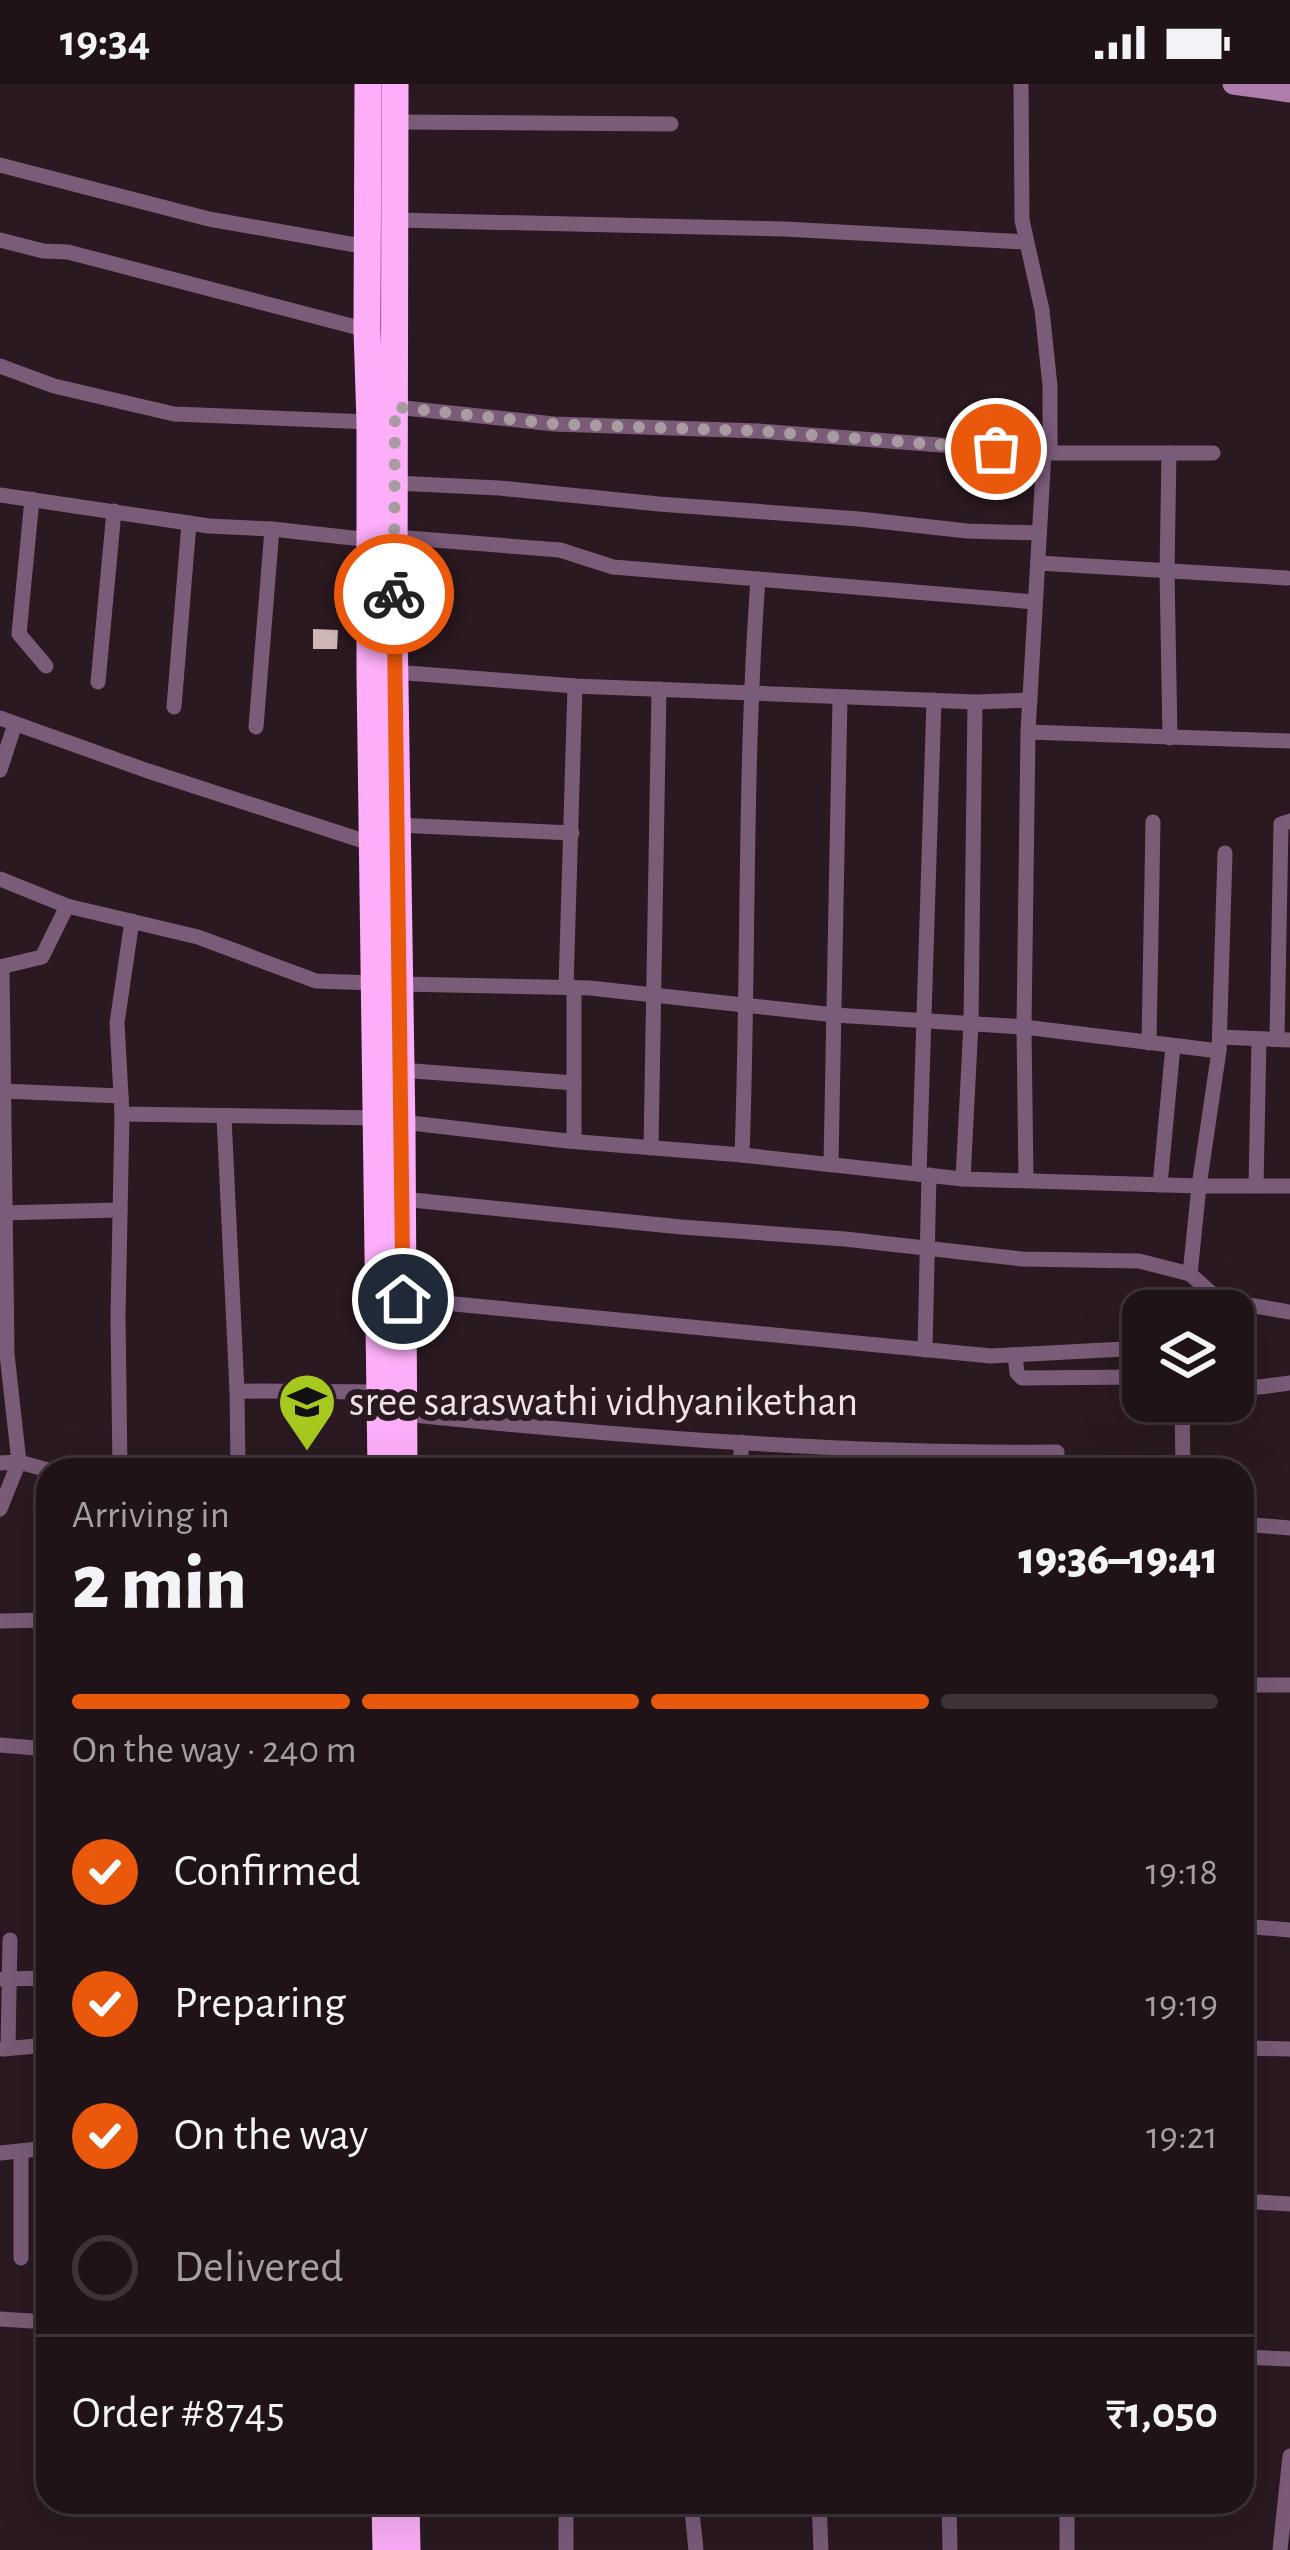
<!DOCTYPE html>
<html lang="en">
<head>
<meta charset="utf-8">
<style>
	:root { --surface:#201318; --page:#2d2025; --text:#f1f3f6; --muted:#a29ea2; --line:#3d3237; --accent:#ea580c }
	body { margin:0; font-family:"Alegreya Sans",sans-serif; background:var(--page); color:var(--text); height:100vh; display:flex; flex-direction:column; font-size:45px; white-space:nowrap }
	* { box-sizing:border-box; margin:0 }
	p { font-size:39px; color:var(--muted) }
	.icon { flex:none; width:66px; height:66px; fill:none; stroke:currentColor; stroke-width:2; stroke-linecap:round; stroke-linejoin:round }
	.map { position:relative; flex:1; overflow:hidden }
	.sheet { position:absolute; left:36px; top:1374px; width:1218px; height:1056px; display:flex; flex-direction:column; background:var(--surface); border-radius:36px; box-shadow:0 12px 48px #0002,0 0 0 3px var(--line) }
	.sheet>* { flex:none }
	.fabs { position:absolute; left:1122px; top:1206px; display:grid; gap:24px }
	.fabs a { display:grid; place-items:center; width:132px; height:132px; border-radius:24px; background:var(--surface); box-shadow:0 12px 48px #0002,0 0 0 3px var(--line); font-size:60px }
	.pin { position:absolute; display:grid; place-items:center; width:102px; height:102px; color:#fff; margin:-51px; border:6px solid #fff; border-radius:50%; box-shadow:0 3px 12px #0007 }
	.courier { position:absolute; display:grid; place-items:center; width:120px; height:120px; margin:-60px; border:9px solid #ea580c; border-radius:50%; background:#fff; color:#222; box-shadow:0 3px 15px #0007 }
	.summary em { font-style:normal; font-weight:800 }
	.summary div { display:flex; flex-direction:column-reverse }
	.summary { display:flex; align-items:center; justify-content:space-between; height:204px; padding:0 36px }
	h1 { font-size:78px; font-weight:800; line-height:90px }
	.bar { display:grid; grid-template-columns:repeat(4,1fr); gap:18px 12px; align-content:center; height:144px; padding:0 36px }
	.bar i { height:15px; border-radius:9px; background:var(--line) }
	.bar .selected { background:var(--accent) }
	.bar p { grid-column:span 4 }
	.line { display:flex; align-items:center; gap:30px; padding:0 36px; border-top:3px solid var(--line) }
	.line div { flex:1 }
	ol { padding:0 36px; list-style:none }
	li { display:flex; align-items:center; gap:36px; height:132px }
	li p { margin-inline-start:auto }
	li .icon { padding:12px; border-radius:50%; background:var(--accent); color:#fff; stroke-width:4 }
	li:last-child { color:var(--muted) }
	li i { width:66px; height:66px; border:6px solid var(--line); border-radius:50% }
	.status { display:flex; justify-content:space-between; align-items:center; height:84px; padding:0 60px; background:var(--surface); direction:ltr }
	.status svg { height:33px; fill:currentColor }
	.map>svg:first-child { display:block }
</style>
</head>
<body>
<div class="status"><b>19:34</b><svg viewBox="0 0 49 12"><path d="M0 12V9h3v3zM5 12V6h3v6zM10 12V3h3v9zM15 12V0h3v12zM26 1h20v11H26zM47 4h2v5h-2z"/></svg></div>
<div class="map">
<svg width="1290" height="2466" viewBox="0 0 1290 2466">
	<rect width="100%" height="100%" fill="#2a1920"/>
	<!-- building -->
	<polygon fill="#d0b7b7" points="313,545 338,546 337,565 313,565"/>
	<g fill="none" stroke-linecap="round" stroke-linejoin="round">
		<!-- street -->
		<g stroke="#7a5b78" stroke-width="15">
			<polyline points="1021,0 1022,136 1042,226 1050,302 1050,369"/>
			<polyline points="396,38 671,40"/>
			<polyline points="0,81 209,135 367,163"/>
			<polyline points="396,136 784,145 1025,158"/>
			<polyline points="0,156 43,167 68,168 367,246"/>
			<polyline points="0,282 54,302 174,330 370,338"/>
			<polyline points="395,323 554,340 758,347 1044,369 1213,369"/>
			<polyline points="1169,369 1167,487 1170,654"/>
			<polyline points="395,399 499,404 659,420 859,435 967,447 1039,449"/>
			<polyline points="0,411 209,442 272,445 371,456"/>
			<polyline points="32,415 19,550 46,582"/>
			<polyline points="395,453 560,466 613,483 1035,518"/>
			<polyline points="1038,479 1287,494"/>
			<polyline points="395,588 575,602 975,618 971,939 963,1095"/>
			<polyline points="98,598 114,427"/>
			<polyline points="975,618 1030,616"/>
			<polyline points="174,623 189,439"/>
			<polyline points="0,634 148,687 373,760"/>
			<polyline points="256,643 272,445"/>
			<polyline points="1028,648 1290,657"/>
			<polyline points="0,686 15,640"/>
			<polyline points="397,741 572,749"/>
			<polyline points="0,795 67,822"/>
			<polyline points="132,837 117,939 122,1030 377,1034"/>
			<polyline points="0,883 42,873 67,822 198,853 316,897 375,899"/>
			<polyline points="400,900 590,904 835,931 1024,943 1219,967 1225,769"/>
			<polyline points="566,903 575,602"/>
			<polyline points="1220,953 1290,956"/>
			<polyline points="1277,955 1281,740 1290,737"/>
			<polyline points="1149,959 1153,738"/>
			<polyline points="401,986 574,999"/>
			<polyline points="3,1007 121,1012"/>
			<polyline points="224,1033 237,1307 238,1386"/>
			<path d="M402 1038 567 1057 742 1071C749 879 744 687 758 495"/>
			<polyline points="574,1057 574,903"/>
			<polyline points="651,1064 659,605"/>
			<polyline points="742,1071 963,1095 1199,1102 1219,967"/>
			<polyline points="831,1079 840,613"/>
			<polyline points="919,1090 934,616"/>
			<polyline points="1026,1096 1024,943 1028,648 1044,369"/>
			<polyline points="1160,1101 1173,962"/>
			<polyline points="1256,1102 1259,955"/>
			<polyline points="1290,1102 1199,1102 1190,1190 1219,1216 1290,1228"/>
			<polyline points="402,1115 681,1143 845,1155 1022,1175 1139,1177 1190,1190"/>
			<polyline points="0,1129 120,1126"/>
			<polyline points="403,1215 991,1272 1143,1264"/>
			<polyline points="925,1266 929,1091"/>
			<polyline points="1015,1271 1017,1289 1022,1294 1143,1293"/>
			<polyline points="1233,1299 1259,1303 1290,1299"/>
			<polyline points="237,1307 384,1308"/>
			<polyline points="1182,1317 1183,1386"/>
			<path d="M403 1330C621 1352 839 1370 1057 1368V1386"/>
			<polyline points="0,1379 19,1378 48,1386"/>
			<polyline points="120,1386 118,1233 122,1030"/>
			<polyline points="741,1386 741,1358"/>
			<polyline points="0,1425 19,1378 7,1270 2,884"/>
			<polyline points="1242,1440 1290,1444"/>
			<polyline points="0,1537 48,1536"/>
			<polyline points="1242,1601 1290,1601"/>
			<polyline points="0,1661 48,1665"/>
			<polyline points="1242,1842 1290,1846"/>
			<polyline points="3,1895 48,1894"/>
			<polyline points="8,1964 10,1856"/>
			<polyline points="1242,1964 1290,1965"/>
			<polyline points="3,1965 48,1961"/>
			<polyline points="21,2067 21,2174"/>
			<polyline points="0,2069 48,2064"/>
			<polyline points="1242,2117 1290,2120"/>
			<polyline points="0,2235 48,2238"/>
			<polyline points="1242,2273 1290,2275"/>
			<polyline points="566,2418 566,2466"/>
			<polyline points="691,2418 696,2466"/>
			<polyline points="819,2418 821,2466"/>
			<polyline points="949,2418 950,2466"/>
			<polyline points="1067,2418 1067,2466"/>
			<polyline points="1280,2466 1290,2372"/>
		</g>
		<!-- secondary -->
		<polyline stroke="#ae7dab" stroke-width="21" points="1233,0 1290,8"/>
		<!-- highway -->
		<g stroke="#fcaef8" stroke-width="27">
			<polyline points="368,0 367,246 370,338 370,589 381,1386"/>
			<polyline points="395,0 394,538 402,1047 404,1386"/>
			<polyline points="385,2418 386,2466"/>
			<polyline points="406,2418 407,2466"/>
		</g>
	</g>
	<g fill="none" stroke-linecap="round" stroke-linejoin="round">
		<!-- done -->
		<polyline stroke="#a99ca1" stroke-width="12" stroke-dasharray="0 21.6" points="394,510 395,323 554,340 758,347 996,365"/>
		<!-- route -->
		<polyline stroke="#ea580c" stroke-width="15" points="394,510 403,1215"/>
	</g>
	<!-- icons -->
	<defs>
		<symbol id="school-pin" viewBox="-11 -11 22 30"><path d="M0 17L-7.5 6A9.5 9.5 0 1 1 7.5 6Z" fill="#a7c81f" stroke="#2a1920"/><path d="M0-5L7-2L0 1L-7-2ZM-4 1L0 2.5L4 1V4Q0 6-4 4Z" fill="#111"/></symbol>
	</defs>
	<g fill-rule="evenodd">
		<use href="#school-pin" x="274" y="1285" width="66" height="90"/>
	</g>
	<g text-anchor="middle" dominant-baseline="central" stroke-width="12" stroke-linejoin="round" paint-order="stroke">
		<!-- poi labels -->
		<g font-size="42" fill="#eee2e6" stroke="#2a1920" text-anchor="start">
			<text x="349" y="1318">sree saraswathi vidhyanikethan</text>
		</g>
	</g>
</svg>
<div class="fabs">
<a><svg class="icon" aria-label="layers" viewBox="0 0 24 24"><path d="M12 4l9 5-9 5-9-5zM3 14l9 5 9-5"/></svg></a>
</div>
<div class="pin" style="left:996px;top:365px;background:#ea580c"><svg class="icon" aria-label="bag" viewBox="0 0 24 24"><path d="M5 8h14l-1 12H6zM9 8a3 3 0 0 1 6 0"/></svg></div>
<div class="pin" style="left:403px;top:1215px;background:#1f2937"><svg class="icon" aria-label="home" viewBox="0 0 24 24"><path d="M3 11l9-7 9 7M6 9v11h12V9"/></svg></div>
<div class="courier" style="left:394px;top:510px"><svg class="icon" aria-label="bike" viewBox="0 0 24 24"><circle cx="6" cy="16" r="4"/><circle cx="18" cy="16" r="4"/><path d="M6 16l4-8h5l3 8M10 8l3 8H6M13 5h3"/></svg></div>
<section class="sheet">
<div class="summary"><div><h1>2 min</h1><p>Arriving in</p></div><em>19:36–19:41</em></div>
<div class="bar"><i class="selected"></i><i class="selected"></i><i class="selected"></i><i></i><p>On the way · 240 m</p></div>
<ol>
<li><svg class="icon" aria-label="check" viewBox="0 0 24 24"><path d="M5 12l5 5 9-10"/></svg>Confirmed<p>19:18</p></li>
<li><svg class="icon" aria-label="check" viewBox="0 0 24 24"><path d="M5 12l5 5 9-10"/></svg>Preparing<p>19:19</p></li>
<li><svg class="icon" aria-label="check" viewBox="0 0 24 24"><path d="M5 12l5 5 9-10"/></svg>On the way<p>19:21</p></li>
<li><i></i>Delivered</li>
</ol>
<div class="line" style="height:156px"><div>Order #8745</div><b>₹1,050</b></div>
</section>
</div>
</body>
</html>
